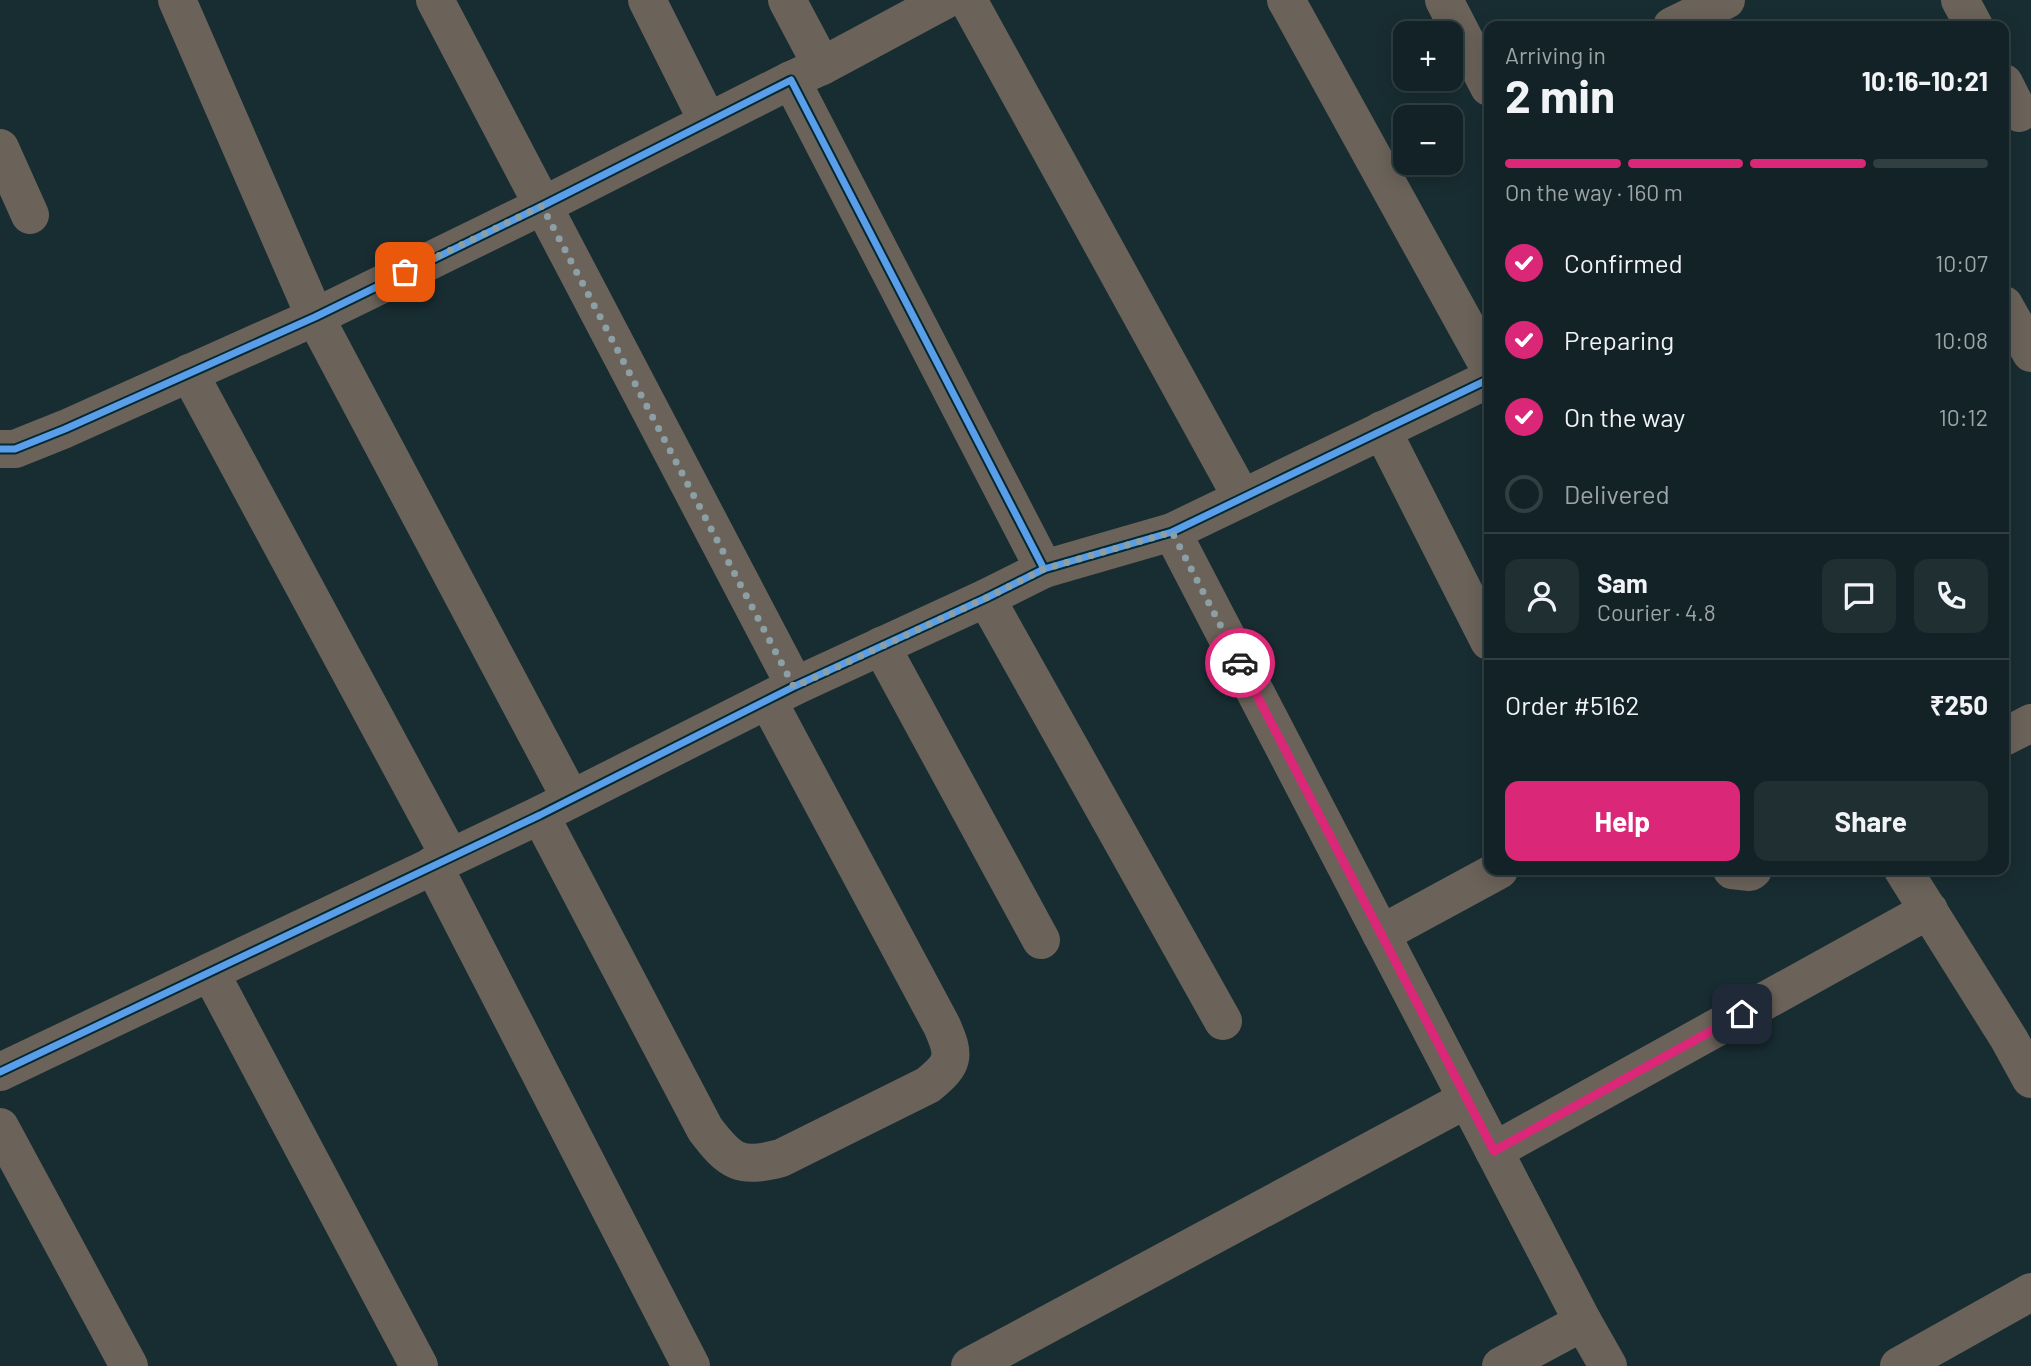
<!DOCTYPE html>
<html lang="en">
<head>
<meta charset="utf-8">
<style>
	:root { --surface:#122226; --page:#1f2f32; --text:#f1f3f6; --muted:#9ca4a7; --line:#313f43; --accent:#db2777 }
	body { margin:0; font-family:Barlow,sans-serif; background:var(--page); color:var(--text); height:100vh; display:flex; flex-direction:column; font-size:26px; white-space:nowrap }
	* { box-sizing:border-box; margin:0 }
	p { font-size:23px; color:var(--muted) }
	.icon { flex:none; width:38px; height:38px; fill:none; stroke:currentColor; stroke-width:2; stroke-linecap:round; stroke-linejoin:round }
	.map { position:relative; flex:1; overflow:hidden }
	.panel { position:absolute; left:1484px; top:21px; width:525px; height:854px; display:flex; flex-direction:column; background:var(--surface); border-radius:14px; box-shadow:0 4px 18px #0003,0 0 0 2px var(--line) }
	.panel>* { flex:none }
	.fabs { position:absolute; left:1393px; top:21px; display:grid; gap:14px }
	.fabs a { display:grid; place-items:center; width:70px; height:70px; border-radius:14px; background:var(--surface); box-shadow:0 4px 18px #0003,0 0 0 2px var(--line); font-size:35px }
	.pin { position:absolute; display:grid; place-items:center; width:60px; height:60px; color:#fff; margin:-30px; border-radius:14px; box-shadow:0 4px 10px #0006 }
	.courier { position:absolute; display:grid; place-items:center; width:70px; height:70px; margin:-35px; border:5px solid #db2777; border-radius:50%; background:#fff; color:#222; box-shadow:0 2px 9px #0007 }
	.summary em { font-style:normal; font-weight:700 }
	.summary div { display:flex; flex-direction:column-reverse }
	.summary { display:flex; align-items:center; justify-content:space-between; height:119px; padding:0 21px }
	h1 { font-size:46px; font-weight:700; line-height:52px }
	.bar { display:grid; grid-template-columns:repeat(4,1fr); gap:10px 7px; align-content:center; height:84px; padding:0 21px }
	.bar i { height:9px; border-radius:5px; background:var(--line) }
	.bar .selected { background:var(--accent) }
	.bar p { grid-column:span 4 }
	.line { display:flex; align-items:center; gap:18px; padding:0 21px; border-top:2px solid var(--line) }
	.line div { flex:1 }
	.round { display:grid; place-items:center; flex:none; width:74px; height:74px; border-radius:14px; background:var(--page) }
	ol { padding:0 21px; list-style:none }
	li { display:flex; align-items:center; gap:21px; height:77px }
	li p { margin-inline-start:auto }
	li .icon { padding:7px; border-radius:50%; background:var(--accent); color:#fff; stroke-width:4 }
	li:last-child { color:var(--muted) }
	li i { width:38px; height:38px; border:4px solid var(--line); border-radius:50% }
	.button { display:flex; gap:14px; margin-top:auto; padding:14px 21px }
	.button a { flex:1; height:80px; border-radius:14px; background:var(--accent); color:#fff; font-size:28px; font-weight:700; line-height:80px; text-align:center }
	.button a+a { background:var(--page); color:var(--text) }
	.map>svg:first-child { display:block }
</style>
</head>
<body>
<div class="map">
<svg width="2031" height="1366" viewBox="0 0 2031 1366">
	<rect width="100%" height="100%" fill="#182d32"/>
	<g fill="none" stroke-linecap="round" stroke-linejoin="round">
		<!-- minor -->
		<g stroke="#6b635a" stroke-width="38">
			<polyline points="177,0 315,317 571,799"/>
			<polyline points="435,0 795,686"/>
			<polyline points="647,0 708,122"/>
			<polyline points="787,0 822,66"/>
			<polyline points="968,0 1242,498"/>
			<polyline points="1286,0 1489,367"/>
			<polyline points="1444,0 1489,87"/>
			<polyline points="1960,0 1974,26"/>
			<polyline points="1672,26 1726,0"/>
			<polyline points="791,80 822,66 945,0"/>
			<polyline points="2004,83 2019,113"/>
			<polyline points="0,148 30,215"/>
			<polyline points="2004,305 2031,353"/>
			<polyline points="189,373 450,857"/>
			<polyline points="1382,430 1489,641"/>
			<polyline points="0,449 15,449 65,429 315,317 542,206 791,80 1044,569"/>
			<polyline points="1172,532 1583,1322"/>
			<polyline points="986,598 1223,1021"/>
			<polyline points="881,646 1041,940"/>
			<polyline points="2004,737 2031,723"/>
			<path d="M540 815 705 1129C730 1162 739 1169 781 1158L928 1085C955 1063 955 1056 942 1026L768 701"/>
			<polyline points="433,865 691,1366"/>
			<polyline points="1732,870 1750,872 1753,870"/>
			<polyline points="1903,870 2009,1039 2031,1079"/>
			<polyline points="1381,934 1499,870"/>
			<polyline points="210,972 419,1366"/>
			<polyline points="0,1072 540,815 795,686 986,598 1044,569 1172,532 1489,379"/>
			<polyline points="0,1127 129,1366"/>
			<polyline points="1494,1151 1929,910"/>
			<polyline points="970,1366 1467,1099"/>
			<polyline points="1501,1366 1583,1322 1608,1366"/>
			<polyline points="1899,1366 2031,1292"/>
		</g>
		<defs>
			<g id="cycleway">
				<polyline points="0,449 15,449 65,429 315,317 542,206 791,80 1044,569"/>
				<polyline points="0,1072 540,815 795,686 986,598 1044,569 1172,532 1489,379"/>
			</g>
		</defs>
		<!-- cycleway casing -->
		<use href="#cycleway" stroke="#022932" stroke-width="11"/>
		<!-- cycleway -->
		<use href="#cycleway" stroke="#5a9eea" stroke-width="7"/>
	</g>
	<g fill="none" stroke-linecap="round" stroke-linejoin="round">
		<!-- done -->
		<polyline stroke="#8b9fa4" stroke-width="7" stroke-dasharray="0 12.6" points="405,272 542,206 794,687 986,598 1044,569 1172,532 1240,663"/>
		<!-- route -->
		<polyline stroke="#db2777" stroke-width="9" points="1240,663 1494,1151 1742,1014"/>
	</g>
</svg>
<div class="fabs">
<a>+</a>
<a>−</a>
</div>
<div class="pin" style="left:405px;top:272px;background:#ea580c"><svg class="icon" aria-label="bag" viewBox="0 0 24 24"><path d="M5 8h14l-1 12H6zM9 8a3 3 0 0 1 6 0"/></svg></div>
<div class="pin" style="left:1742px;top:1014px;background:#1f2937"><svg class="icon" aria-label="home" viewBox="0 0 24 24"><path d="M3 11l9-7 9 7M6 9v11h12V9"/></svg></div>
<div class="courier" style="left:1240px;top:663px"><svg class="icon" aria-label="car" viewBox="0 0 24 24"><path d="M5 17H2v-5l4-1 3-4h7l3 4 3 1v5h-3M9 17h6M6 11h13"/><circle cx="7" cy="17" r="2"/><circle cx="17" cy="17" r="2"/></svg></div>
<section class="panel">
<div class="summary"><div><h1>2 min</h1><p>Arriving in</p></div><em>10:16–10:21</em></div>
<div class="bar"><i class="selected"></i><i class="selected"></i><i class="selected"></i><i></i><p>On the way · 160 m</p></div>
<ol>
<li><svg class="icon" aria-label="check" viewBox="0 0 24 24"><path d="M5 12l5 5 9-10"/></svg>Confirmed<p>10:07</p></li>
<li><svg class="icon" aria-label="check" viewBox="0 0 24 24"><path d="M5 12l5 5 9-10"/></svg>Preparing<p>10:08</p></li>
<li><svg class="icon" aria-label="check" viewBox="0 0 24 24"><path d="M5 12l5 5 9-10"/></svg>On the way<p>10:12</p></li>
<li><i></i>Delivered</li>
</ol>
<div class="line" style="height:126px"><a class="round"><svg class="icon" aria-label="person" viewBox="0 0 24 24"><circle cx="12" cy="8" r="4"/><path d="M4 21q1-7 8-7t8 7"/></svg></a><div><b>Sam</b><p>Courier · 4.8</p></div><a class="round"><svg class="icon" aria-label="chat" viewBox="0 0 24 24"><path d="M4 5h16v11H9l-5 4z"/></svg></a><a class="round"><svg class="icon" aria-label="phone" viewBox="0 0 24 24"><path d="M5 4h4l2 5-3 2q2 4 5 5l2-3 5 2v4C11 20 4 13 5 4z"/></svg></a></div>
<div class="line" style="height:91px"><div>Order #5162</div><b>₹250</b></div>
<div class="button"><a>Help</a><a>Share</a></div>
</section>
</div>
</body>
</html>
